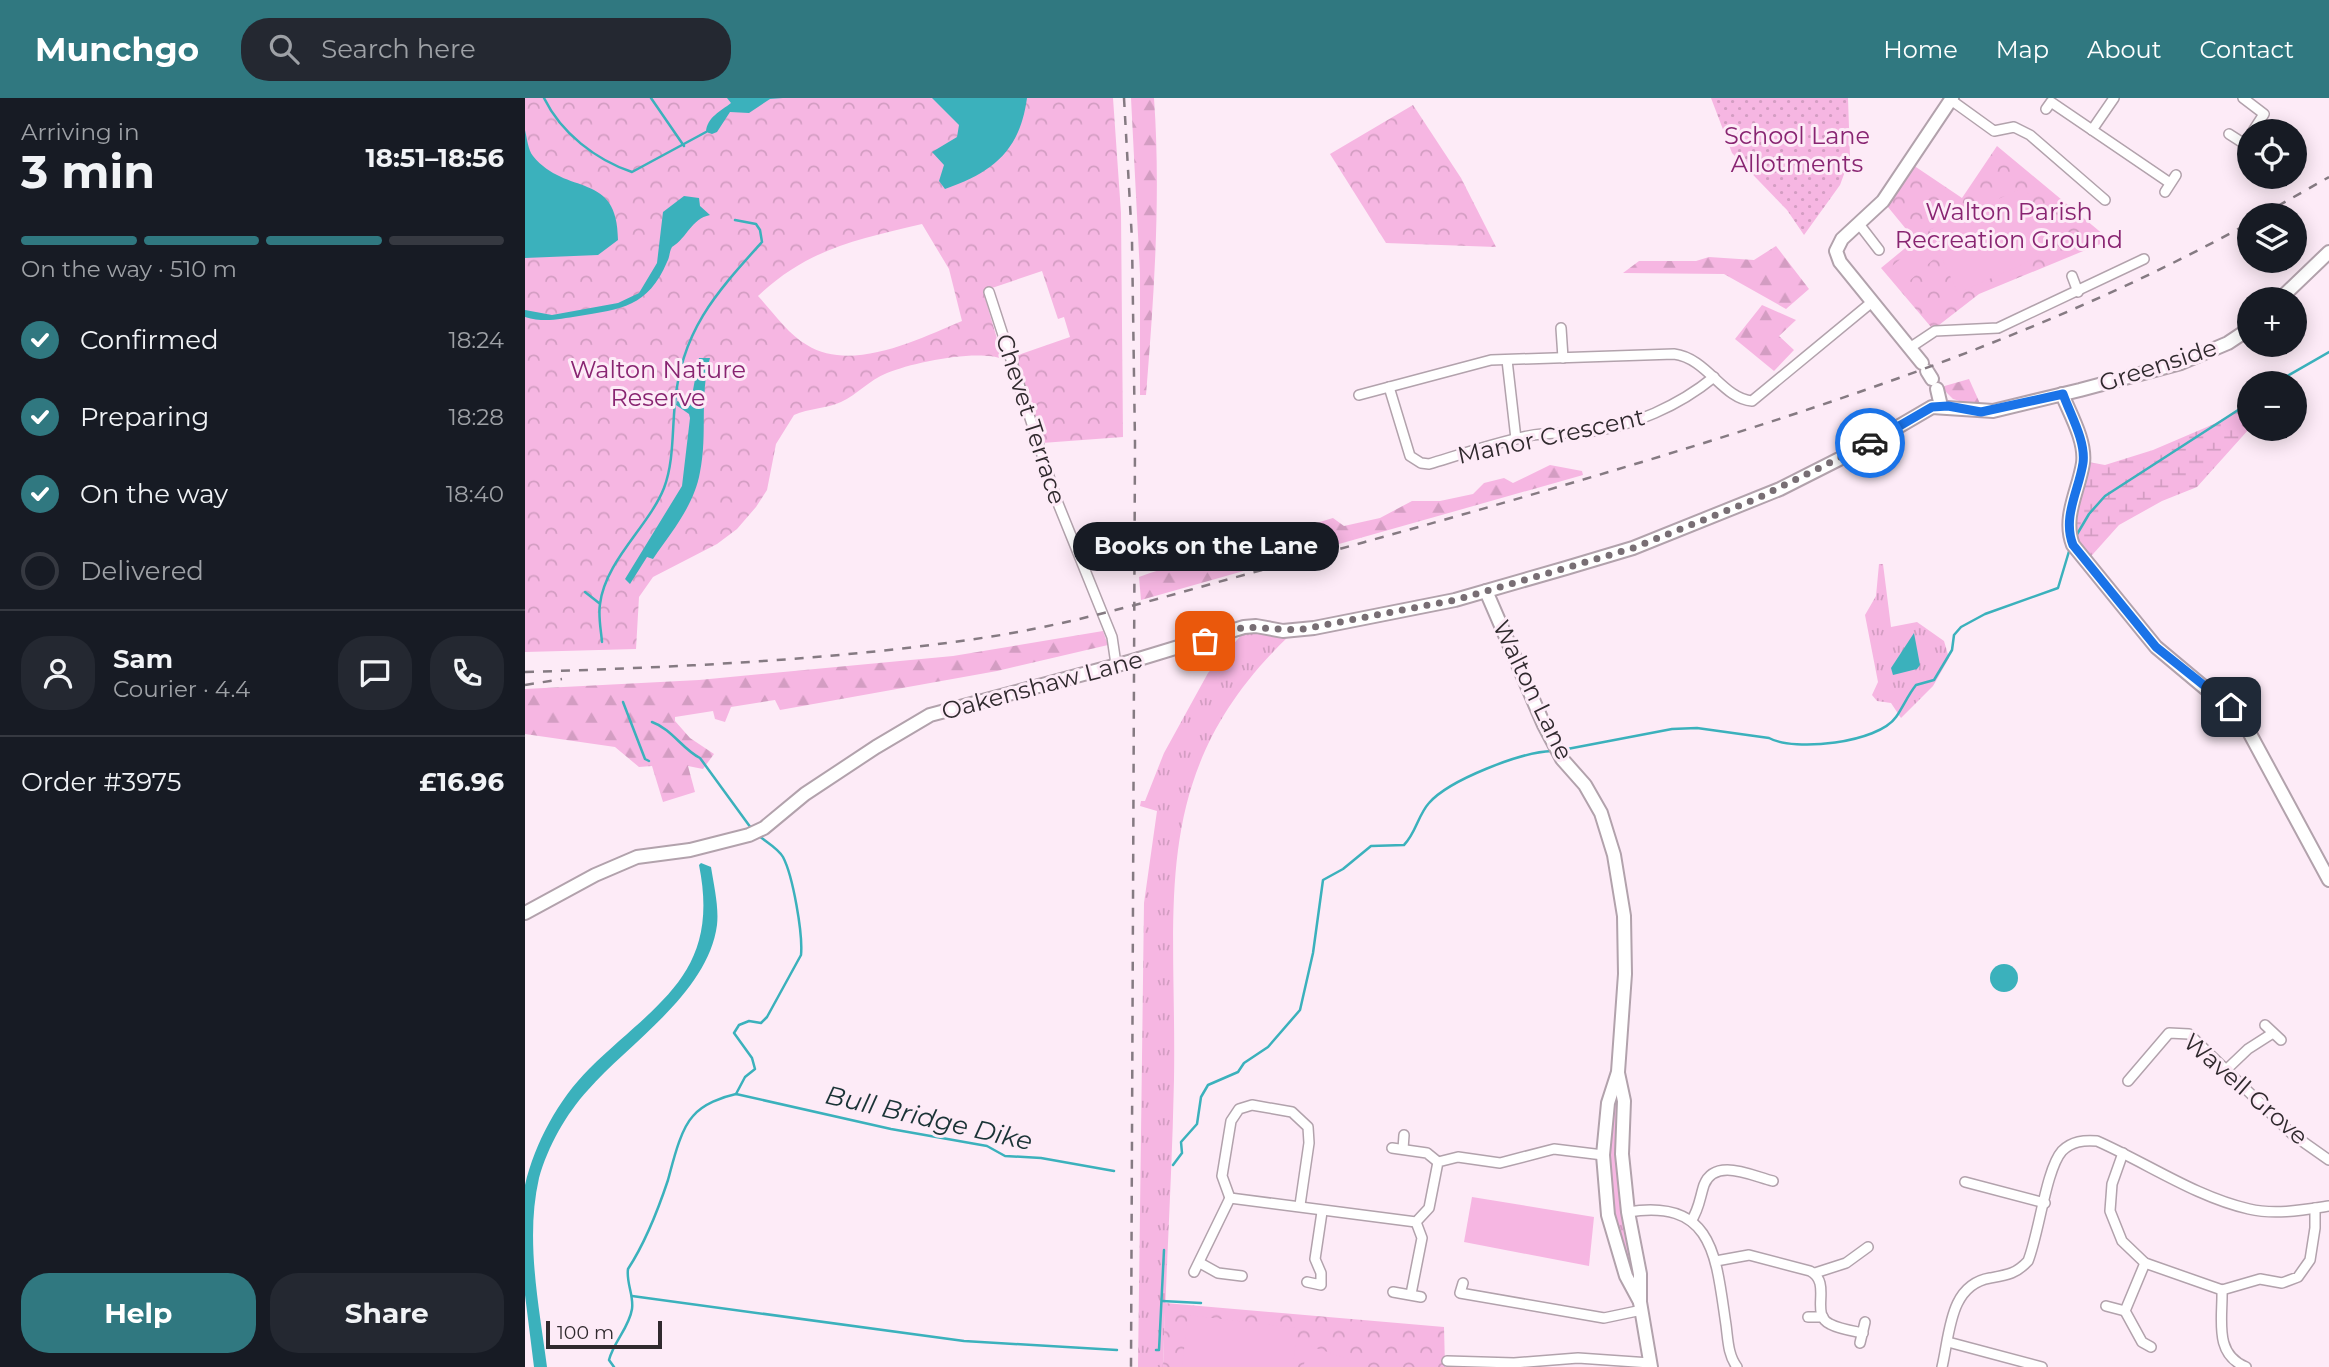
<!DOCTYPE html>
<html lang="en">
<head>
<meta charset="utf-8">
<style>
	:root { --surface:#171b24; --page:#242831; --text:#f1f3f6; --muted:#9ea1a6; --line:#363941; --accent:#307880 }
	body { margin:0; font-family:Montserrat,sans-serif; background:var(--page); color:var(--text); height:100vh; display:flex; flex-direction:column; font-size:26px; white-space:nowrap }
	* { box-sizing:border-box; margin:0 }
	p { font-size:23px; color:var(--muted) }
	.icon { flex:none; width:38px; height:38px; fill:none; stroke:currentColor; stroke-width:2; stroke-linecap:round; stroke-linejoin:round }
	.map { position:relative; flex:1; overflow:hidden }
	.drawer { display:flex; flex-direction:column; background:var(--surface); width:525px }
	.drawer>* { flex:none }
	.controls { position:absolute; left:1712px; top:21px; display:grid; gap:14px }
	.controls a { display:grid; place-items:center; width:70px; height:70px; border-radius:50%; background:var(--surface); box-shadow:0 4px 18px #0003; font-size:35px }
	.scale { position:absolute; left:21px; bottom:18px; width:116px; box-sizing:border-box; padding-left:7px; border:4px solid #302a2e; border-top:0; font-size:19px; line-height:24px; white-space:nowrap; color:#302a2e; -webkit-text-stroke:5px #fdebf7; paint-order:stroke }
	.pin { position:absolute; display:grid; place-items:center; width:60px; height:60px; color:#fff; margin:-30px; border-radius:14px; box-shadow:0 4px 10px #0006 }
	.courier { position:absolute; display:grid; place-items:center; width:70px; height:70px; margin:-35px; border:5px solid #1a73e8; border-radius:50%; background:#fff; color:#222; box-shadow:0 2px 9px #0007 }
	.bubble { position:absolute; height:49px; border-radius:24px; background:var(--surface); box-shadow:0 4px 18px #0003; font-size:23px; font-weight:700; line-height:49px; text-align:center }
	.headline em { font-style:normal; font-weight:700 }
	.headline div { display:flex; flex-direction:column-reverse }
	.headline { display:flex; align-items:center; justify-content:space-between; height:119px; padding:0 21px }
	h1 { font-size:46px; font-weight:700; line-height:52px }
	.bar { display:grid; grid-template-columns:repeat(4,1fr); gap:10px 7px; align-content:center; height:84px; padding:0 21px }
	.bar i { height:9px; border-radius:5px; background:var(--line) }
	.bar .selected { background:var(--accent) }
	.bar p { grid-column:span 4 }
	.line { display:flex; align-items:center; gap:18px; padding:0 21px; border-top:2px solid var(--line) }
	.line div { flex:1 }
	.round { display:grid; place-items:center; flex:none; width:74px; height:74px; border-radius:28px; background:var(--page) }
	ol { padding:0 21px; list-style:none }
	li { display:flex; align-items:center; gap:21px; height:77px }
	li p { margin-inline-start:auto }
	li .icon { padding:7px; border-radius:50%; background:var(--accent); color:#fff; stroke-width:4 }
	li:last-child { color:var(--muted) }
	li i { width:38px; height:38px; border:4px solid var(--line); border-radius:50% }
	.action { display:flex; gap:14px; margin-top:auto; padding:14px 21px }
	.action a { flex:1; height:80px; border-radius:28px; background:var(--accent); color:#fff; font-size:28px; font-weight:700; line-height:80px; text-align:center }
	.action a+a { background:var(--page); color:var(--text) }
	header { display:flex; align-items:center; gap:42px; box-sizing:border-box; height:98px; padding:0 35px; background:var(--accent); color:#fff }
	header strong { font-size:33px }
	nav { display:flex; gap:38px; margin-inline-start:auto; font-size:24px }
	.search { width:490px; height:63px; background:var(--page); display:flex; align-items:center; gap:18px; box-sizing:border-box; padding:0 24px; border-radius:28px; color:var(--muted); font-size:26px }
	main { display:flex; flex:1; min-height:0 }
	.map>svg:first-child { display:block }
</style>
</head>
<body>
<header>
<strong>Munchgo</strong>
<div class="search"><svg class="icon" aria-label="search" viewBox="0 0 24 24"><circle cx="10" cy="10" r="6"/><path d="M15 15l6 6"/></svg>Search here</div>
<nav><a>Home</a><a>Map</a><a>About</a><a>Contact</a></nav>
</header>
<main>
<section class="drawer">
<div class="headline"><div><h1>3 min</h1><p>Arriving in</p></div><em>18:51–18:56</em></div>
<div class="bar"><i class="selected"></i><i class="selected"></i><i class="selected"></i><i></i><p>On the way · 510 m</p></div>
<ol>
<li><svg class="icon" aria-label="check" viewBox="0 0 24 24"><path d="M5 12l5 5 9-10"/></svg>Confirmed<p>18:24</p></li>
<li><svg class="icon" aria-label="check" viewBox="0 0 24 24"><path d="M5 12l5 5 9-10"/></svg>Preparing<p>18:28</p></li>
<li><svg class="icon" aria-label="check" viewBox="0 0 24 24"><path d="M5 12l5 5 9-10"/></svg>On the way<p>18:40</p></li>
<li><i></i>Delivered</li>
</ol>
<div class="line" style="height:126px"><a class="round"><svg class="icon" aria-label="person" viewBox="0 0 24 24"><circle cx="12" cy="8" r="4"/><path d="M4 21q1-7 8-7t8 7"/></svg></a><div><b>Sam</b><p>Courier · 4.4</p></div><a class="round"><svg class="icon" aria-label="chat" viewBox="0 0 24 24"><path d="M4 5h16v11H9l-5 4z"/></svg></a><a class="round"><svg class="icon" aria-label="phone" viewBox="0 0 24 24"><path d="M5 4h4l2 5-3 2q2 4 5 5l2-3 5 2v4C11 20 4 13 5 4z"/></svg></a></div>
<div class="line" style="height:91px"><div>Order #3975</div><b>£16.96</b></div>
<div class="action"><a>Help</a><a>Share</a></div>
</section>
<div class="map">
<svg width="1804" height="1269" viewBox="0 0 1804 1269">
	<defs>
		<pattern id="grass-tufts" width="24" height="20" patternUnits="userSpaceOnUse" patternTransform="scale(1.75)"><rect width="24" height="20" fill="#f6b6e2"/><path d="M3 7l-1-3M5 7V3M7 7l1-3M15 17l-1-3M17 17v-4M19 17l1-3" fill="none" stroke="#d39dc2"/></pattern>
		<pattern id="forest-firs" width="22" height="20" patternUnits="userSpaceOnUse" patternTransform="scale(1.75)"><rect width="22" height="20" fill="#f6b6e2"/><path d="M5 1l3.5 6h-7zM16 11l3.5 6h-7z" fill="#d39dc2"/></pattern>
		<pattern id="wetland-marsh" width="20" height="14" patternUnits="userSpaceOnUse" patternTransform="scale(1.75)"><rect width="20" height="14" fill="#f6b6e2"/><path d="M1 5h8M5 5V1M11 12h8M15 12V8" fill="none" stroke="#d39dc2"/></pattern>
		<pattern id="park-crowns" width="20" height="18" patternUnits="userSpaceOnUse" patternTransform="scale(1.75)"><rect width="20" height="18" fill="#f6b6e2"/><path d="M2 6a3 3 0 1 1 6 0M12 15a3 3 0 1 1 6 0" fill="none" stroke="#d39dc2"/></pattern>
		<pattern id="garden-dots" width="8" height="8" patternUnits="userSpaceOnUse" patternTransform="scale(1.75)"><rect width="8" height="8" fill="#f6b6e2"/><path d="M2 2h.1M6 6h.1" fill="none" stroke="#d39dc2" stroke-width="1.8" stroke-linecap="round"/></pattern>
	</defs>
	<rect width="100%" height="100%" fill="#fdebf7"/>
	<!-- grass -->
	<g fill="url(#grass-tufts)">
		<polygon points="1354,466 1358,466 1366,529 1392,524 1419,543 1424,560 1408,588 1376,620 1366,605 1352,603 1347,597 1353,584 1340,517 1351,498"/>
		<path d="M719 534 765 537C621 674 652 804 649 982 647 1078 641 1173 638 1269H613L619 805 632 713 615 708 616 703H620L639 655 683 575Z"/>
		<polygon points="1093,974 1097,1056 1115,1204 1101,1178 1079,1075"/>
	</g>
	<!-- forest -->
	<g fill="url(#forest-firs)">
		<path d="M606 0H629C636 99 629 198 621 297H615V176Z"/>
		<polygon points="1251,148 1284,191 1261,211 1199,176 1098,175 1114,163 1171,163 1184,159 1229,162"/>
		<polygon points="1237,207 1271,222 1254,238 1269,252 1249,273 1210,241"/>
		<polygon points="1444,281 1457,310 1428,301 1416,289"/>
		<polygon points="1025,367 1057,373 1058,377 616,502 614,479 625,475 808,420 819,428 855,420 887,403 915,403 948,396 959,385 979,380 988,385"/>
		<polygon points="578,533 583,547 472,573 255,612 250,602 206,609 200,624 190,621 188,613 150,619 150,623 165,640 189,656 178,671 163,668 170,694 138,704 127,668 114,669 90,649 0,636 0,591 174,582 428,558"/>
	</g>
	<!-- wetland -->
	<polygon fill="url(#wetland-marsh)" points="1724,306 1724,331 1672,389 1637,403 1594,427 1560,465 1544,429 1558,363 1580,367 1628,352 1689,326"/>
	<!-- park -->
	<g fill="url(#park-crowns)" fill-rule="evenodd">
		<path d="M0 0H588L596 115 598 339 517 345 490 258 545 239 539 219 533 221 517 173 458 193 478 261C452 251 389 264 362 275 344 282 332 297 316 304 301 311 284 310 269 317L251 346 242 392 231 409 212 431 192 446 128 479 114 499 111 551 0 554ZM397 126 424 171 437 223C394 241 327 275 282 247 263 236 248 214 233 198 284 150 331 142 397 126Z"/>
		<polygon points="888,7 936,80 971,149 861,145 805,56"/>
		<polygon points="1472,48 1585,142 1454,196 1414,227 1406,229 1356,170 1390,142 1358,103 1385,65 1437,100"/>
		<polygon points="640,1205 919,1229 920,1269 638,1269"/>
	</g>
	<!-- garden -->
	<polygon fill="url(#garden-dots)" points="1323,0 1325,60 1315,87 1279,137 1262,112 1207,55 1186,0"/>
	<!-- pitch -->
	<g fill="#f6b6e2">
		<polygon points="1500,89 1529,152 1433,195 1404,132"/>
		<polygon points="1397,143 1411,159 1382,185 1367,168"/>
		<polygon points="947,1099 1069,1119 1064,1168 939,1144"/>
		<polygon points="663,1217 772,1230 768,1269 657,1269"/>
		<polygon points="785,1248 826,1262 823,1269 778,1269"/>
	</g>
	<!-- water -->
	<g fill="#3bb1bc">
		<path d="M202 0H258L245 1 224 15 205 14 192 34 187 36 181 34C182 19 196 13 206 5Z"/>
		<path d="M407 0H502C495 52 469 74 420 91L414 83 419 67 407 54 432 39 434 27Z"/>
		<path d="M0 32C2 40 3 52 8 58 41 99 93 72 93 142L73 157 0 160Z"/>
		<path d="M159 98 174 100 175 108 185 117C166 121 163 139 147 149 144 154 145 159 142 164 123 209 96 211 54 218 34 221 20 225 0 219V212L27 217 93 205 114 195 132 165 138 114Z"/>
		<path d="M174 260H185C174 298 183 336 175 374 169 408 147 433 128 461L122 459 105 486 100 481 157 388 165 320 164 316 151 307 152 303 165 308Z"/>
		<polygon points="1389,535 1395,567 1392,571 1368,577 1366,570"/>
		<path d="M176 765 186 769C189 788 194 809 192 827 183 895 104 945 63 992 41 1016 23 1048 14 1080 0 1141 14 1207 22 1269H9L0 1197V1087C10 1045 33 1002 64 971 132 904 196 876 174 767Z"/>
		<circle cx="1479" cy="880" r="14"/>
	</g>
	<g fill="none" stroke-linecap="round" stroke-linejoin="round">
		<!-- stream -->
		<g stroke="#3bb1bc" stroke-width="2.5">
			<path d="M19 0C36 35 71 62 107 74L181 34"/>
			<polyline points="126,0 159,48"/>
			<polyline points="1750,285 1804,254"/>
			<polyline points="1551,438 1564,416 1580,398 1724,305"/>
			<polyline points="60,494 74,505"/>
			<path d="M77 544C76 532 73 518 75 506 80 463 124 428 139 390 149 364 147 332 150 305 156 233 191 195 237 144L235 132 231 126 210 122"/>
			<polyline points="98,604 120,661 124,663"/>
			<path d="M127 624C147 631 157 651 175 660L226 730"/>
			<path d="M1037 652 1147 631 1172 630 1244 640C1269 654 1353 645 1371 619 1378 609 1383 597 1391 587L1409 582 1427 552 1429 537 1436 529 1460 516 1533 490 1545 450"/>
			<path d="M211 996 220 979 230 971 227 960 209 935 214 927 224 923 236 925 242 919 276 857C278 836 268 778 258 759 253 750 241 744 233 737"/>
			<path d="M648 1067 657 1055 656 1044 672 1026 676 999 683 987 713 974 719 965 743 949 775 912 788 855 798 782 818 771 846 748 879 747C891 735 893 717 904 705 924 682 996 654 1027 653"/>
			<polyline points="107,1198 439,1243 592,1252"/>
			<polyline points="637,1203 676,1205"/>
			<polyline points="631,1252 634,1252 639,1152"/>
			<path d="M89 1269 84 1262C89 1243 104 1230 107 1211 109 1197 101 1185 103 1171 120 1145 133 1112 143 1082 148 1064 155 1032 168 1018 178 1006 197 999 211 996L366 1031 462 1048 480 1058 516 1060 589 1073"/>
		</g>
		<defs>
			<g id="street">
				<polyline points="1718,0 1739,16 1728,33"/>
				<polyline points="1426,2 1469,33 1489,29 1505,37 1580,102"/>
				<polyline points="1521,11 1526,4 1645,85"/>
				<polyline points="1567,32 1589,0"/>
				<polyline points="1704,36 1718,45 1724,40"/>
				<polyline points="1640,94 1651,77"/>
				<polyline points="1334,126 1354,152"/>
				<polyline points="1547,178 1553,194"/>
				<polyline points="464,194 532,403 587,539 591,566"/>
				<polyline points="1036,230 1038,260"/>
				<polyline points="1386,249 1410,233 1473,230 1619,161"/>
				<polyline points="982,262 991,341"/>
				<path d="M864 289 885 358 896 365 904 366C937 356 970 345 1003 338 1022 334 1043 336 1062 334 1107 329 1155 307 1189 279"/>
				<path d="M834 297 966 262 1149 256C1182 260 1198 301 1227 303L1347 204"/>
				<polyline points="1740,927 1756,942"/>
				<polyline points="1702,971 1723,951 1748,935"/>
				<polyline points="1603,983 1644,935 1664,936 1767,1036 1804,1062"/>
				<polyline points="867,1050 902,1055 913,1064"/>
				<polyline points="878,1051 879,1037"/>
				<polyline points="1598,1055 1587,1086 1585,1113 1597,1143 1620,1165 1697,1192 1735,1181 1757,1185 1773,1179 1785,1162 1790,1130 1790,1110"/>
				<polyline points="1440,1084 1520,1105"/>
				<polyline points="705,1100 891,1124 904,1110 913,1064 933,1059 975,1065 1029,1051 1078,1057"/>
				<polyline points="705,1100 697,1078 706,1023 714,1011 727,1007 767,1014 783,1029 784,1045 775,1107"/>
				<path d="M1103 1114C1190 1100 1191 1161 1201 1227 1203 1242 1203 1257 1212 1269"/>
				<path d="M1166 1123C1174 1112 1175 1099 1179 1087 1190 1059 1227 1078 1248 1083"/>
				<path d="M1191 1163 1224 1157 1285 1173C1308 1185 1284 1216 1305 1226 1314 1231 1328 1233 1338 1235"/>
				<polyline points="675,1165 693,1175 717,1178"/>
				<polyline points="1620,1165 1600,1213 1617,1244 1626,1249"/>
				<polyline points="669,1174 705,1100"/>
				<polyline points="1290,1175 1321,1165 1343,1149"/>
				<polyline points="782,1184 796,1187 796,1175 790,1161 797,1114"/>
				<polyline points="938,1185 935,1195 1079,1220 1117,1212"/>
				<path d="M1697 1192C1698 1220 1688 1256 1721 1269"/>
				<polyline points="868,1194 896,1199"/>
				<polyline points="886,1196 897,1140 891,1124"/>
				<polyline points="1581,1208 1600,1213"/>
				<polyline points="1283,1219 1298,1219"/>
				<polyline points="1423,1244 1517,1269"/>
				<polyline points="1335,1245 1340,1224"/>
				<polyline points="922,1263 989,1265 1053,1260 1125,1265"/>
				<path d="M1417 1269C1425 1236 1424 1187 1465 1180 1482 1177 1491 1176 1503 1163 1514 1136 1521 1071 1537 1053 1547 1043 1559 1042 1572 1043 1622 1065 1671 1099 1724 1111 1750 1117 1778 1112 1804 1108"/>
			</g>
			<g id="secondary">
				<polyline points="1755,201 1804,154"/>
				<polyline points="1397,265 1315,164 1311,153 1317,141 1358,103 1427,0"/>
				<polyline points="1402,273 1407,281"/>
				<polyline points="1412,291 1416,308"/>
				<path d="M1537 296C1545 316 1561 343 1558 365 1554 392 1537 419 1548 447L1631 549 1717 621 1804 782"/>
				<polyline points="961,493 1019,627 1037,661 1060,687 1076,715 1089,757 1099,818 1100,876 1093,974 1083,1005 1078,1057 1083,1117 1101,1178 1115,1204"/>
				<polyline points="614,561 719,529 731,528 758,533 789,530 930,502 1041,470 1108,450 1255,391 1342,347 1407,309 1468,313 1555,292 1656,265 1703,245 1724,231"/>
				<polyline points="0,815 70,777 112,759 165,752 224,737 239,730 280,696 351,649 405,617 600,565"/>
				<polyline points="1093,975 1099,1003 1097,1056 1103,1114 1115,1176 1115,1204 1126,1269"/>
			</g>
		</defs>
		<!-- street casing -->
		<use href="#street" stroke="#b2a2ac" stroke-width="12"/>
		<!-- secondary casing -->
		<use href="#secondary" stroke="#b2a2ac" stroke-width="16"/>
		<!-- street -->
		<use href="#street" stroke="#fff" stroke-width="9"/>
		<!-- secondary -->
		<use href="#secondary" stroke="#fff" stroke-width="12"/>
		<!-- rail -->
		<g stroke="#857a82" stroke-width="2.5" stroke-dasharray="9 9" stroke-linecap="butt">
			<polyline points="599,0 607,142 610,345 606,1269"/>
			<polyline points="1737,117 1804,79"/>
			<path d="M0 574C159 569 319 562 476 537 553 524 629 502 704 481 823 449 942 416 1060 381 1283 315 1521 238 1724 125"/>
			<polyline points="0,587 37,581"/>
		</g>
		<defs>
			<polyline id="secondary-bridge" points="600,565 614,561"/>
		</defs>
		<!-- secondary-bridge casing -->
		<use href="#secondary-bridge" stroke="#b2a2ac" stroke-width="16" stroke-linecap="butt"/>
		<!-- secondary-bridge -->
		<use href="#secondary-bridge" stroke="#fff" stroke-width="12"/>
	</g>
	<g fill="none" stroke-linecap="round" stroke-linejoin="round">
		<!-- done -->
		<polyline stroke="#786e74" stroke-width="7" stroke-dasharray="0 12.6" points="680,543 719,529 773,532 930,502 1041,470 1108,450 1231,401 1345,345"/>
		<!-- route -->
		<path stroke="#1a73e8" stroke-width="9" d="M1345 345 1407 309 1423 308 1456 314 1538 296C1545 316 1561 343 1558 365 1554 392 1537 419 1548 447L1631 549 1706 609"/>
	</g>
	<g text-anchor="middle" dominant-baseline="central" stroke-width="6" stroke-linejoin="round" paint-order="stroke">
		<!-- park labels -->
		<g font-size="24" fill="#882471" stroke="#fdebf7">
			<text x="1272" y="37">School Lane<tspan x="1272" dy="28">Allotments</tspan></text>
			<text x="1484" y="113">Walton Parish<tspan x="1484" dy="28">Recreation Ground</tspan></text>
			<text x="133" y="271">Walton Nature<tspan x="133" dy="28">Reserve</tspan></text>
		</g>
		<!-- street labels -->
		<g font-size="24" fill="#302a2e" stroke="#fdebf7">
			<text transform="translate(1633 267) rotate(-18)">Greenside</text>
			<text transform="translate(506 321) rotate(72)">Chevet Terrace</text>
			<text transform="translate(1026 338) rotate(-12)">Manor Crescent</text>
			<text transform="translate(517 587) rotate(-15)">Oakenshaw Lane</text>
			<text transform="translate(1008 592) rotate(64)">Walton Lane</text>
			<text transform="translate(1721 991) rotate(41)">Wavell Grove</text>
		</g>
		<!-- water labels -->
		<g font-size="26" font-style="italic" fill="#1a3336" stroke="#fdebf7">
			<text transform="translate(404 1020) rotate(13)">Bull Bridge Dike</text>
		</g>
	</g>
</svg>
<div class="controls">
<a><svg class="icon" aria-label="locate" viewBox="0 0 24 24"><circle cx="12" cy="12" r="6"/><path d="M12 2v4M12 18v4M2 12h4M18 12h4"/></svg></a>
<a><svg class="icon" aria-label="layers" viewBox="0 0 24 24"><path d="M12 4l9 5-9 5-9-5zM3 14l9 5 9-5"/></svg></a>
<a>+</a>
<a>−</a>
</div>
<div class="scale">100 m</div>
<div class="pin" style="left:680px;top:543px;background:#ea580c"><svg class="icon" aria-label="bag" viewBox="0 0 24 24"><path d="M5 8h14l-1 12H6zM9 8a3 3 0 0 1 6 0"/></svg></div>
<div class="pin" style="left:1706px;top:609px;background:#1f2937"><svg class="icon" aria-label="home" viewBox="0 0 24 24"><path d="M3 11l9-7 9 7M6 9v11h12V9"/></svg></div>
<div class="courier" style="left:1345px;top:345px"><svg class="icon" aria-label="car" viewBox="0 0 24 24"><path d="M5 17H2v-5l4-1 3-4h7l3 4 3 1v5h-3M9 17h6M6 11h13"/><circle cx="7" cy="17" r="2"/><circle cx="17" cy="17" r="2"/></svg></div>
<div class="bubble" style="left:548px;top:424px;width:266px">Books on the Lane</div>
</div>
</main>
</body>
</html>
